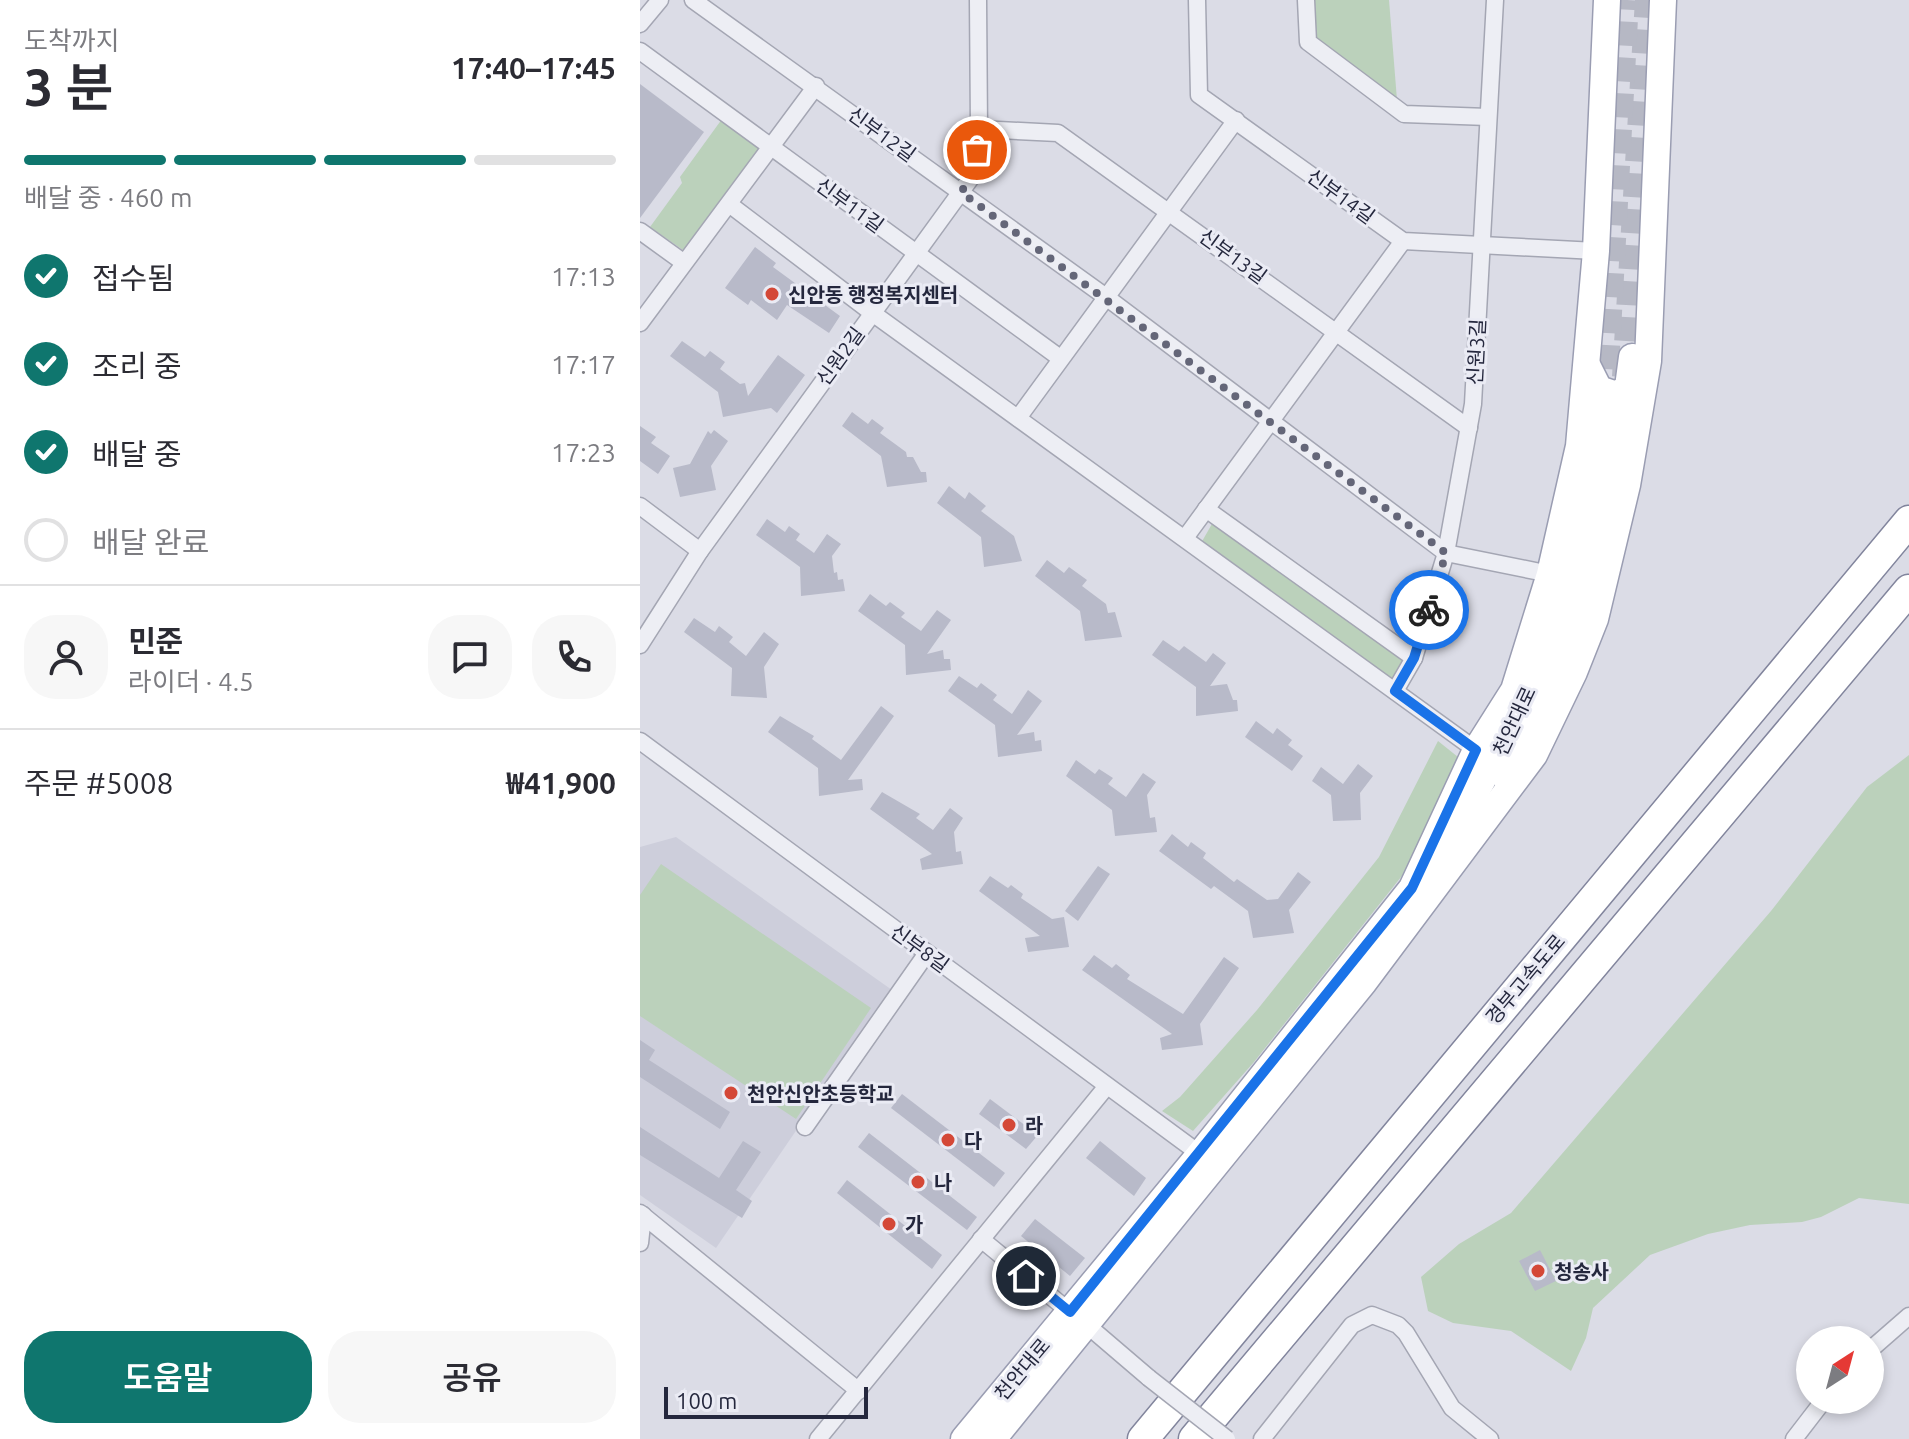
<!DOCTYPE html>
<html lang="ko">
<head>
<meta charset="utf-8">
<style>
	:root { --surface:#fff; --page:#f7f7f7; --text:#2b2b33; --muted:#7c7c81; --line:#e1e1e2; --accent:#0f766e }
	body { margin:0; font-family:Ubuntu,"Noto Sans KR",sans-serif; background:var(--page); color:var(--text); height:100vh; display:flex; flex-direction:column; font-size:30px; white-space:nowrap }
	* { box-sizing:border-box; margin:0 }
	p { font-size:26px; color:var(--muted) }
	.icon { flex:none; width:44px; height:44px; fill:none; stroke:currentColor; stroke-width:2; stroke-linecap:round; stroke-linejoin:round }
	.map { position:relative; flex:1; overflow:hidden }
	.sheet { display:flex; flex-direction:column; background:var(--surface); width:640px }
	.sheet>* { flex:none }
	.needle { width:52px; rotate:36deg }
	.tools { position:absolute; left:1156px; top:1326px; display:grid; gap:16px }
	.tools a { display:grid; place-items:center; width:88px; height:88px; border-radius:50%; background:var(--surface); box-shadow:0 4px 12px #0003; font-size:40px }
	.scale { position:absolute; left:24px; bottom:20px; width:204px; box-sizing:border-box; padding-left:8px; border:4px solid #24273d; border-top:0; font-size:22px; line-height:28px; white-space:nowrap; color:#24273d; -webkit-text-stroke:6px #eaebf4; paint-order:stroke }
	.pin { position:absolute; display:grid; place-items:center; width:68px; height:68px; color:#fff; margin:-34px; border:4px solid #fff; border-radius:50%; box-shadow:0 2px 8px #0007 }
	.courier { position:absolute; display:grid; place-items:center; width:80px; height:80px; margin:-40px; border:6px solid #1a73e8; border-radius:50%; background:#fff; color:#222; box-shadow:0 2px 10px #0007 }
	.head em { font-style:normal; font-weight:600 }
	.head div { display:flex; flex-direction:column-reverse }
	.head { display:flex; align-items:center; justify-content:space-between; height:136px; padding:0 24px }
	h1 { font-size:52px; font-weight:600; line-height:60px }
	.bar { display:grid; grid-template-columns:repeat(4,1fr); gap:12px 8px; align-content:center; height:96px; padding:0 24px }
	.bar i { height:10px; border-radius:6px; background:var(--line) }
	.bar .selected { background:var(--accent) }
	.bar p { grid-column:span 4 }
	.line { display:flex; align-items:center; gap:20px; padding:0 24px; border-top:2px solid var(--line) }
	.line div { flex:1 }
	.round { display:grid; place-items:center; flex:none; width:84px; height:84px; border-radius:32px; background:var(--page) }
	ol { padding:0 24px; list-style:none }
	li { display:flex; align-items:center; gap:24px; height:88px }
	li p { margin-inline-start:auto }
	li .icon { padding:8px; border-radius:50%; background:var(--accent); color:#fff; stroke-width:4 }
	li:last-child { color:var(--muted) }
	li i { width:44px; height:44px; border:4px solid var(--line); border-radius:50% }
	.cta { display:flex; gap:16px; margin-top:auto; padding:16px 24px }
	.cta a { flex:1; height:92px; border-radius:32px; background:var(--accent); color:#fff; font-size:32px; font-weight:600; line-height:92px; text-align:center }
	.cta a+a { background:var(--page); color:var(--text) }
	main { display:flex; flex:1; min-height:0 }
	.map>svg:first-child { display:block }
</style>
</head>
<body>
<main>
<section class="sheet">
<div class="head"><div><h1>3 분</h1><p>도착까지</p></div><em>17:40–17:45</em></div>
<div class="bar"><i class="selected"></i><i class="selected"></i><i class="selected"></i><i></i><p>배달 중 · 460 m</p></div>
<ol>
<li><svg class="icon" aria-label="check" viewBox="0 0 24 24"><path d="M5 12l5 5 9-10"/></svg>접수됨<p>17:13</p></li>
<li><svg class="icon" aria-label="check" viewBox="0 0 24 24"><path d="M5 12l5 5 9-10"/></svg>조리 중<p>17:17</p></li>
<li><svg class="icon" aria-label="check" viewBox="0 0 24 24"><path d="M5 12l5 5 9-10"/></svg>배달 중<p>17:23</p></li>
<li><i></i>배달 완료</li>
</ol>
<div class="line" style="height:144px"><a class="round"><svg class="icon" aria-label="person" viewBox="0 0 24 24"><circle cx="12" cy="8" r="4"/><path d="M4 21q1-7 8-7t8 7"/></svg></a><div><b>민준</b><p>라이더 · 4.5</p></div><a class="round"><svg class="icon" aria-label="chat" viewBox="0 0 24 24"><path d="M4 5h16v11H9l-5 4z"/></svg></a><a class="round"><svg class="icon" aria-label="phone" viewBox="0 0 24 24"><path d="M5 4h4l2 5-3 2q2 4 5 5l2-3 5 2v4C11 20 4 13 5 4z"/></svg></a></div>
<div class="line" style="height:104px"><div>주문 #5008</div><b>₩41,900</b></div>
<div class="cta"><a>도움말</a><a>공유</a></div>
</section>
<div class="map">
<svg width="1269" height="1439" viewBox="0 0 1269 1439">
	<rect width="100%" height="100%" fill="#dbdce6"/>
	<!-- built -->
	<polygon fill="#cdcedb" points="36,837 252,990 76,1248 0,1195 0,847"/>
	<!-- green -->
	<g fill="#bbd1bb">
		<polygon points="671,0 749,0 757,100 674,39"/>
		<polygon points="82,119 120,147 121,157 52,246 43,250 10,227 42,183 40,177"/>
		<polygon points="573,522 763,657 764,664 751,683 560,545"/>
		<polygon points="798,741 823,761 765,872 614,1062 553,1131 522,1111 540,1097 617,1010 739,857"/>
		<polygon points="1269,755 1269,1204 1219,1198 1181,1217 1162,1222 1110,1225 1068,1234 1010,1255 953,1308 946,1338 931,1371 871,1331 813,1323 788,1311 781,1277 819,1244 871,1213 1131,911 1227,787"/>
		<polygon points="21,864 231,1008 156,1119 0,1016 0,895"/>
	</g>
	<!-- building -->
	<g fill="#b8bac9">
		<polygon points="0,84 64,132 0,218"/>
		<polygon points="115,247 136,263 133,267 200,316 189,333 147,305 137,320 111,300 108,305 85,288"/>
		<polygon points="42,341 65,357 70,351 85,362 80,369 100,384 105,383 108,396 138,355 165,375 137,413 131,408 83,417 78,392 30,356"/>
		<polygon points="212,412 228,424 232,419 244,428 240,433 266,452 267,457 273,457 281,472 286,472 287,482 247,487 241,456 202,426"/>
		<polygon points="0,426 16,437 11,443 30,456 18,474 0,461"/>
		<polygon points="74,430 88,441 71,466 76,490 40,497 33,468 50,464 68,431 71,434"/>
		<polygon points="309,486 325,499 329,492 346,506 341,511 374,536 382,561 344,567 341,537 297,503"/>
		<polygon points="127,519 145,532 149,526 160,534 156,540 174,553 187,534 201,544 192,556 194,573 197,572 198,580 203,579 205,591 161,596 160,567 116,535"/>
		<polygon points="407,560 424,573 429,567 447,580 442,586 466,604 468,613 475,612 482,637 445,641 440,611 395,576"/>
		<polygon points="230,594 246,606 250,602 265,613 261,617 281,631 297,610 311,620 287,654 303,650 304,659 310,659 311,670 266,675 265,645 218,611"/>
		<polygon points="54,618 75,632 79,626 93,637 89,642 106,656 124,632 139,644 124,667 127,698 91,696 92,668 44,632"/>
		<polygon points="523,640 539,651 544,646 566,662 573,653 586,663 570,686 587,684 593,700 597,700 598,711 556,716 556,687 512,655"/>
		<polygon points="319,676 337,688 341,683 357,695 353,700 372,714 388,690 402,701 377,735 394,732 395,741 401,740 402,751 358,757 355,725 308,691"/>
		<polygon points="241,706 254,716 208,780 222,779 223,790 179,796 178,768 128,732 140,716 174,736 172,739 201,760"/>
		<polygon points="616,721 633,734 637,728 652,740 648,745 663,756 652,771 605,737"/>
		<polygon points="436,760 455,774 459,769 473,778 468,784 486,797 503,773 516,782 507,795 510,818 515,817 517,832 475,836 472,810 426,776"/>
		<polygon points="718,764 733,776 720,793 721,820 693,821 691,795 672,781 681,767 703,784"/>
		<polygon points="242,792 280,814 276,818 293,830 310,808 323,818 314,832 316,852 321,851 323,864 282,870 280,859 292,854 230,809"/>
		<polygon points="532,834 548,847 551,842 566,853 563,858 594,882 597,879 627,900 638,899 658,872 671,882 649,910 654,933 613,938 608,911 574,886 571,889 519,851"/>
		<polygon points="458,866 470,874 438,921 425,911"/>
		<polygon points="350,876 368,888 371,885 383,894 381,898 412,919 424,917 429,947 388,952 385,938 400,936 339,891"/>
		<polygon points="454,955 472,968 476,964 490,975 487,979 543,1014 584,957 599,968 560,1024 563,1045 522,1050 520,1038 532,1034 442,970"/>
		<polygon points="0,1040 15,1050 9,1060 90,1112 80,1129 0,1077"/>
		<polygon points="262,1094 365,1173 354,1187 251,1108"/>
		<polygon points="350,1099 398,1135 386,1149 339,1114"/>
		<polygon points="0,1127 79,1178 103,1141 121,1152 96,1190 112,1201 102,1218 0,1155"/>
		<polygon points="229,1133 337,1217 327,1230 218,1147"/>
		<polygon points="460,1141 506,1178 494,1196 446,1158"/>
		<polygon points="207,1180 302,1255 292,1269 197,1193"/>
		<polygon points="395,1219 445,1258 430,1276 381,1236"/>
		<polygon points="900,1250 916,1281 895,1291 879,1261"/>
	</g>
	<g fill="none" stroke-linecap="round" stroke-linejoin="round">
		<!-- secondary-tunnel -->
		<g stroke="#b6b8c4" stroke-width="24" stroke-dasharray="24 12" stroke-linecap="butt">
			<polyline points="984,377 1007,0"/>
			<polyline points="965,405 987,0"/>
		</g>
		<defs>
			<g id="street">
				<polyline points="53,0 466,297 806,553 910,574"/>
				<polyline points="557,0 559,95 763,241 956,251"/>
				<polyline points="666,0 668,42 764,114 848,117"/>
				<polyline points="0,24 20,0"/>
				<polyline points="0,51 420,358"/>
				<polyline points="339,129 418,133 829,428"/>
				<polyline points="89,204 231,312 836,750"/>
				<polyline points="0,231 43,262"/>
				<polyline points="0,323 176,86"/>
				<polyline points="378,418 596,120"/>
				<polyline points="0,506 60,551"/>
				<polyline points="566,509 774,658"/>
				<polyline points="545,538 763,241"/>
				<polyline points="0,645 60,551 336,171 339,129 338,0"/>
				<polyline points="755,691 774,658 806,553 833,404 855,0"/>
				<polyline points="0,741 560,1154"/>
				<polyline points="165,1127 287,953"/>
				<polyline points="0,1213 219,1391"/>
				<polyline points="341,1239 430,1312"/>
				<polyline points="0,1243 3,1215"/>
				<polyline points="447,1325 509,1378"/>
				<polyline points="1230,1350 1269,1316"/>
				<polyline points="178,1439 467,1086"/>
				<polyline points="622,1439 712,1325 732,1315 758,1325 766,1333 812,1408 850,1439"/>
				<polyline points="1154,1439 1184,1400"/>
			</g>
			<g id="primary">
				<polyline points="948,367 959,389 977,395 988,387 992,357"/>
				<polyline points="324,1439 560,1154 772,888 836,750 874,690 910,574 939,446 956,251 967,0"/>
				<polyline points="353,1439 724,982 894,755 934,672 955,619 987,485 1008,361 1023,0"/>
			</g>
			<g id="highway">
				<polyline points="503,1439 1269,521"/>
				<polyline points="554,1439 1269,590"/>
			</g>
		</defs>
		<!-- street casing -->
		<use href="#street" stroke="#a4a6b3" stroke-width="19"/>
		<!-- primary casing -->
		<use href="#primary" stroke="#9a9db2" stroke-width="29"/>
		<!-- highway casing -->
		<use href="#highway" stroke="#82859d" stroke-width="33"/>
		<!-- street -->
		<use href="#street" stroke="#edeef4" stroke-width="16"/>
		<!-- secondary -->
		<g stroke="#fff" stroke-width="24">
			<path d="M866 780C923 663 970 541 981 411"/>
			<path d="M794 858C894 719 936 571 965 405"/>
		</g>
		<!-- primary -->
		<use href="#primary" stroke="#fff" stroke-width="26"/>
		<!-- highway -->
		<use href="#highway" stroke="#fff" stroke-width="30"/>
		<defs>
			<polyline id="street-bridge" points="509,1378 587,1439"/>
		</defs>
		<!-- street-bridge casing -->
		<use href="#street-bridge" stroke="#a4a6b3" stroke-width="19" stroke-linecap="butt"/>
		<!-- street-bridge -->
		<use href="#street-bridge" stroke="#edeef4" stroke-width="16"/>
	</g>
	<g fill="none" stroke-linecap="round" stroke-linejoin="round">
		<!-- done -->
		<polyline stroke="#646678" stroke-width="8" stroke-dasharray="0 14.4" points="337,150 336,171 321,192 806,553 789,610"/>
		<!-- route -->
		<polyline stroke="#1a73e8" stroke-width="10" points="386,1276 430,1312 772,888 836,750 755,691 774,658 789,610"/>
	</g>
	<!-- markers -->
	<g fill="#d44837" stroke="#eaebf4" stroke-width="3">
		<circle cx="132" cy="294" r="8"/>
		<circle cx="91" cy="1093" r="8"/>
		<circle cx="369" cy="1125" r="8"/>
		<circle cx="308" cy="1140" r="8"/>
		<circle cx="278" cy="1182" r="8"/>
		<circle cx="249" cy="1224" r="8"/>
		<circle cx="898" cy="1271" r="8"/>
	</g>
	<g text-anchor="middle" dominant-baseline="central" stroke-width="6" stroke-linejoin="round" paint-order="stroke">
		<!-- street labels -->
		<g font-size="20" fill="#24273d" stroke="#eaebf4">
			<text transform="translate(242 134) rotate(36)">신부12길</text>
			<text transform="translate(701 196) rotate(36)">신부14길</text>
			<text transform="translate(210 205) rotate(36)">신부11길</text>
			<text transform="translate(593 256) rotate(36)">신부13길</text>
			<text transform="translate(836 352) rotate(-87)">신원3길</text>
			<text transform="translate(200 356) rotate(-54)">신원2길</text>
			<text transform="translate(874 721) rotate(-65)">천안대로</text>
			<text transform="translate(280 948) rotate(36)">신부8길</text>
			<text transform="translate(885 979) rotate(-50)">경부고속도로</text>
			<text transform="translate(382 1369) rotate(-50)">천안대로</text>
		</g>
		<!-- poi labels -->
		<g font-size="20" font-weight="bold" fill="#24273d" stroke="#eaebf4" text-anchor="start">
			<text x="148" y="294">신안동 행정복지센터</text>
			<text x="107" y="1093">천안신안초등학교</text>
			<text x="385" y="1125">라</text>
			<text x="324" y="1140">다</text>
			<text x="294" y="1182">나</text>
			<text x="265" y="1224">가</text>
			<text x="914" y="1271">청송사</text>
		</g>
	</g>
</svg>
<div class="tools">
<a><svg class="needle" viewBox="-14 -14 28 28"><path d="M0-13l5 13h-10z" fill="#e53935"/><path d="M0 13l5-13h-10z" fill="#7c7c81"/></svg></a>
</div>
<div class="scale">100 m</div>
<div class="pin" style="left:337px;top:150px;background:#ea580c"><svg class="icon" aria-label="bag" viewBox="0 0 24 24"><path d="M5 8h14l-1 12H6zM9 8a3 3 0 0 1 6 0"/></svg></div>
<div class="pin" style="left:386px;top:1276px;background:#1f2937"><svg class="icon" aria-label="home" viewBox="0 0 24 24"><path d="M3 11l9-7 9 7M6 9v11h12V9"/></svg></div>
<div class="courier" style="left:789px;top:610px"><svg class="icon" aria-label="bike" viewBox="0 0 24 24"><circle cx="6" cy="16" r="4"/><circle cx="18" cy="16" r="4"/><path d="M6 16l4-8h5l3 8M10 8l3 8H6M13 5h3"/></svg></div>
</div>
</main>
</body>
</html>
